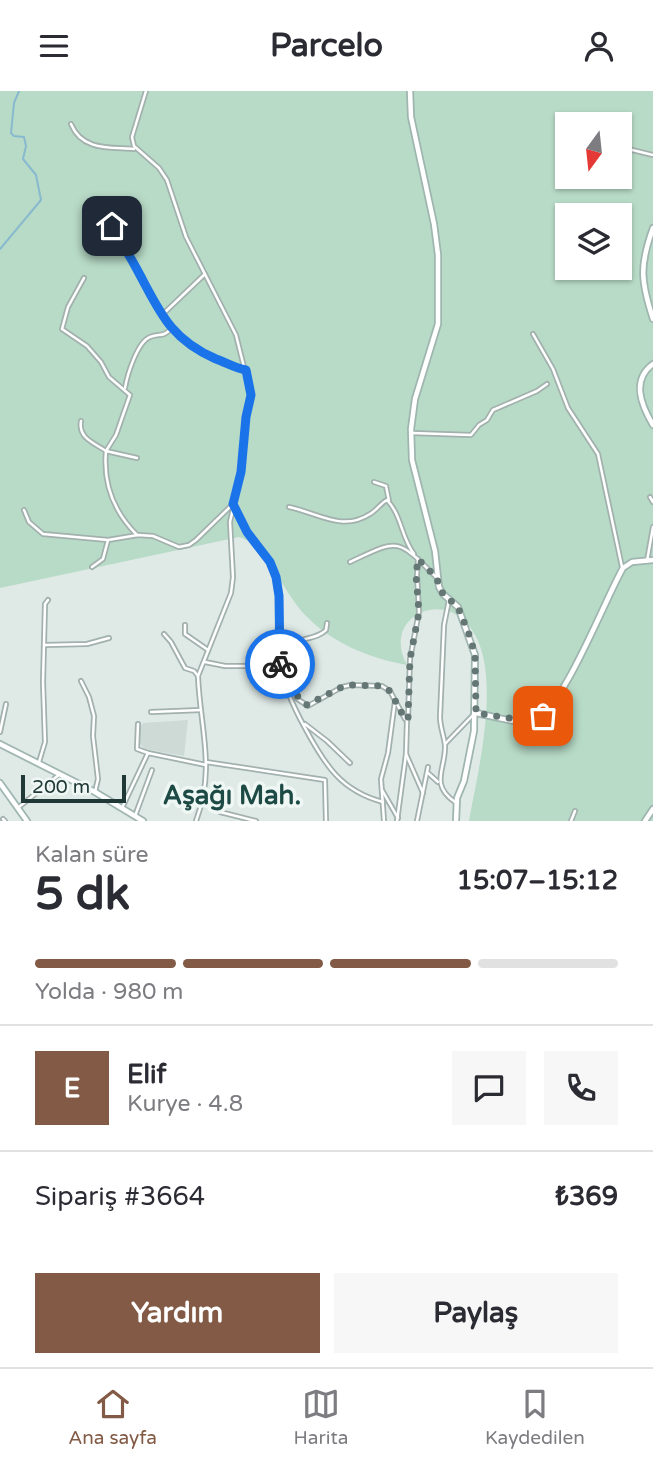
<!DOCTYPE html>
<html lang="tr">
<head>
<meta charset="utf-8">
<style>
	:root { --surface:#fff; --page:#f7f7f7; --text:#2b2b33; --muted:#7c7c81; --line:#e1e1e2; --accent:#825a45 }
	body { margin:0; font-family:"Varela Round",sans-serif; background:var(--page); color:var(--text); height:100vh; display:flex; flex-direction:column; font-size:26px; white-space:nowrap }
	* { box-sizing:border-box; margin:0 }
	p { font-size:23px; color:var(--muted) }
	.icon { flex:none; width:38px; height:38px; fill:none; stroke:currentColor; stroke-width:2; stroke-linecap:round; stroke-linejoin:round }
	.map { position:relative; height:730px; overflow:hidden }
	.drawer { display:flex; flex-direction:column; background:var(--surface); flex:1 }
	.drawer>* { flex:none }
	.needle { width:46px; rotate:195deg }
	.tools { position:absolute; left:555px; top:21px; display:grid; gap:14px }
	.tools a { display:grid; place-items:center; width:77px; height:77px; border-radius:0px; background:var(--surface); box-shadow:0 2px 5px #0004; font-size:35px }
	.scale { position:absolute; left:21px; bottom:18px; width:105px; box-sizing:border-box; padding-left:7px; border:4px solid #213936; border-top:0; font-size:19px; line-height:24px; white-space:nowrap; color:#213936; -webkit-text-stroke:5px #eff7f4; paint-order:stroke }
	.pin { position:absolute; display:grid; place-items:center; width:60px; height:60px; color:#fff; margin:-30px; border-radius:14px; box-shadow:0 4px 10px #0006 }
	.courier { position:absolute; display:grid; place-items:center; width:70px; height:70px; margin:-35px; border:5px solid #1a73e8; border-radius:50%; background:#fff; color:#222; box-shadow:0 2px 9px #0007 }
	.headline em { font-style:normal; font-weight:700 }
	.headline div { display:flex; flex-direction:column-reverse }
	.headline { display:flex; align-items:center; justify-content:space-between; height:119px; padding:0 35px }
	h1 { font-size:46px; font-weight:700; line-height:52px }
	.bar { display:grid; grid-template-columns:repeat(4,1fr); gap:10px 7px; align-content:center; height:84px; padding:0 35px }
	.bar i { height:9px; border-radius:5px; background:var(--line) }
	.bar .selected { background:var(--accent) }
	.bar p { grid-column:span 4 }
	.line { display:flex; align-items:center; gap:18px; padding:0 35px; border-top:2px solid var(--line) }
	.line div { flex:1 }
	.round { display:grid; place-items:center; flex:none; width:74px; height:74px; border-radius:0px; background:var(--page) }
	.cta { display:flex; gap:14px; margin-top:auto; padding:14px 35px }
	.cta a { flex:1; height:80px; border-radius:0px; background:var(--accent); color:#fff; font-size:28px; font-weight:700; line-height:80px; text-align:center }
	.cta a+a { background:var(--page); color:var(--text) }
	header { display:flex; justify-content:space-between; align-items:center; height:91px; padding:0 35px; background:var(--surface); font-size:32px; font-weight:700 }
	.tabs { display:flex; justify-content:space-around; align-items:center; height:98px; border-top:2px solid var(--line); background:var(--surface); font-size:19px; color:var(--muted) }
	.tabs a { display:grid; justify-items:center; gap:4px }
	.tabs .selected { color:var(--accent) }
	.map>svg:first-child { display:block }
</style>
</head>
<body>
<header><svg class="icon" aria-label="menu" viewBox="0 0 24 24"><path d="M4 6h16M4 12h16M4 18h16"/></svg>Parcelo<svg class="icon" aria-label="person" viewBox="0 0 24 24"><circle cx="12" cy="8" r="4"/><path d="M4 21q1-7 8-7t8 7"/></svg></header>
<div class="map">
<svg width="653" height="730" viewBox="0 0 653 730">
	<rect width="100%" height="100%" fill="#dfeae7"/>
	<!-- built -->
	<polygon fill="#cddad6" points="188,629 184,665 145,658 140,653 140,636 143,632"/>
	<!-- green -->
	<path fill="#b8dbc7" fill-rule="evenodd" d="M0 0H653V730H469C478 680 497 604 480 555 457 489 378 522 407 574 369 567 332 552 305 524 286 504 262 451 239 446L0 497ZM567 33H620V86H567ZM567 124H620V177H567Z"/>
	<g fill="none" stroke-linecap="round" stroke-linejoin="round">
		<!-- stream -->
		<polyline stroke="#88b9ce" stroke-width="2" points="0,158 41,109 36,84 23,68 26,55 24,46 14,45 11,42 14,12 19,0"/>
		<defs>
			<g id="street">
				<polyline points="146,0 132,46 134,55 159,77 167,89 186,146 236,244 251,304 246,326 241,381 230,431 233,486 231,502 198,585"/>
				<polyline points="616,24 619,33"/>
				<path d="M71 33C82 60 110 56 134 58"/>
				<polyline points="620,34 624,57 653,64"/>
				<path d="M112 135C119 148 127 160 134 173 157 216 168 248 216 268 227 272 235 277 246 279"/>
				<polyline points="84,187 68,216 62,238 87,255 101,271 109,286 130,304 116,344 106,360 137,367"/>
				<polyline points="162,224 205,183"/>
				<polyline points="533,243 553,278 568,317 598,363 622,476"/>
				<path d="M125 297C127 285 137 251 150 246 160 242 162 247 171 238"/>
				<path d="M81 330C78 347 94 352 106 360 103 392 114 421 137 444"/>
				<polyline points="412,342 471,344 479,334 487,329 493,319 537,300 547,293"/>
				<polyline points="374,391 386,395 389,410"/>
				<polyline points="650,406 653,411"/>
				<path d="M233 413C237 423 241 433 248 442 258 457 271 468 276 487 283 515 274 544 279 572 284 595 294 617 305 637 325 674 341 700 383 711"/>
				<path d="M289 416C318 422 342 441 370 423 377 419 381 412 387 409 402 425 401 446 414 463"/>
				<polyline points="24,419 29,431 43,443 108,449 138,444 153,445 179,456 189,454 196,449 233,413"/>
				<polyline points="647,470 653,436"/>
				<path d="M350 471C399 448 396 446 436 486"/>
				<polyline points="92,476 103,468 108,449"/>
				<path d="M449 509 444 534 440 626C440 636 444 645 445 654 446 678 429 693 455 711"/>
				<polyline points="185,534 185,543 208,559"/>
				<path d="M164 543 171 551 185 577 194 580 198 585C200 638 216 677 196 730"/>
				<path d="M279 546 293 552C303 547 319 547 326 539L327 532"/>
				<polyline points="45,554 87,553 109,547"/>
				<polyline points="205,571 225,575 260,575 287,596"/>
				<polyline points="81,590 89,606 94,625 93,645 98,688 95,701"/>
				<polyline points="289,597 296,607 308,615 342,596 351,594 382,595 390,600 405,628 408,628 410,568 419,521 417,484 418,468"/>
				<polyline points="151,621 201,619"/>
				<polyline points="305,633 327,650 350,672"/>
				<polyline points="0,641 6,613"/>
				<polyline points="445,653 474,623"/>
				<polyline points="148,662 206,674"/>
				<polyline points="406,663 423,702"/>
				<polyline points="39,671 45,651 43,591 45,513 48,509"/>
				<polyline points="206,671 325,689 326,730"/>
				<polyline points="428,682 438,691"/>
				<polyline points="382,699 398,727"/>
				<polyline points="181,703 205,706"/>
				<polyline points="204,711 220,721 256,730"/>
				<polyline points="19,716 60,683"/>
				<polyline points="122,717 148,662 137,658 138,633"/>
				<polyline points="135,725 152,679"/>
				<polyline points="3,728 5,730"/>
				<polyline points="384,730 381,688 388,662 395,610"/>
				<polyline points="397,730 406,663 407,628"/>
				<polyline points="417,730 428,676"/>
				<polyline points="571,730 575,720"/>
			</g>
			<g id="secondary">
				<polyline points="410,0 411,26 434,133 438,164 438,233 415,308 411,338 412,369 435,460 439,496 443,503 458,516 475,564 474,640 464,690 457,707 456,730"/>
				<path d="M653 137C639 175 641 191 653 228"/>
				<path d="M653 273C631 289 641 314 653 334"/>
				<path d="M476 622C493 625 518 634 534 629 562 621 606 506 623 477L632 471 653 469"/>
				<polyline points="0,653 95,701 143,730"/>
				<polyline points="0,692 27,730"/>
				<polyline points="645,730 653,718"/>
			</g>
		</defs>
		<!-- street casing -->
		<use href="#street" stroke="#a2b1ae" stroke-width="6"/>
		<!-- secondary casing -->
		<use href="#secondary" stroke="#9fb5b0" stroke-width="8"/>
		<!-- street -->
		<use href="#street" stroke="#fff" stroke-width="2.5"/>
		<!-- secondary -->
		<use href="#secondary" stroke="#fff" stroke-width="4.5"/>
	</g>
	<g fill="none" stroke-linecap="round" stroke-linejoin="round">
		<!-- done -->
		<polyline stroke="#647774" stroke-width="7" stroke-dasharray="0 12.6" points="280,573 287,595 307,614 342,596 351,594 382,595 390,600 405,628 408,628 410,568 419,521 416,484 418,468 436,486 443,503 458,516 470,546 475,564 476,622 528,630 543,625"/>
		<!-- route -->
		<path stroke="#1a73e8" stroke-width="9" d="M112 135C118 148 127 160 134 173 158 216 167 247 216 268 227 272 235 277 246 279L251 304 246 326 241 381 233 413 247 441 270 471 276 486 279 505 280 573"/>
	</g>
	<g text-anchor="middle" dominant-baseline="central" stroke-width="7" stroke-linejoin="round" paint-order="stroke">
		<!-- district labels -->
		<g font-size="26" font-weight="bold" fill="#1e4a46" stroke="#eff7f4">
			<text x="232" y="704">Aşağı Mah.</text>
		</g>
	</g>
</svg>
<div class="tools">
<a><svg class="needle" viewBox="-14 -14 28 28"><path d="M0-13l5 13h-10z" fill="#e53935"/><path d="M0 13l5-13h-10z" fill="#7c7c81"/></svg></a>
<a><svg class="icon" aria-label="layers" viewBox="0 0 24 24"><path d="M12 4l9 5-9 5-9-5zM3 14l9 5 9-5"/></svg></a>
</div>
<div class="scale">200 m</div>
<div class="pin" style="left:543px;top:625px;background:#ea580c"><svg class="icon" aria-label="bag" viewBox="0 0 24 24"><path d="M5 8h14l-1 12H6zM9 8a3 3 0 0 1 6 0"/></svg></div>
<div class="pin" style="left:112px;top:135px;background:#1f2937"><svg class="icon" aria-label="home" viewBox="0 0 24 24"><path d="M3 11l9-7 9 7M6 9v11h12V9"/></svg></div>
<div class="courier" style="left:280px;top:573px"><svg class="icon" aria-label="bike" viewBox="0 0 24 24"><circle cx="6" cy="16" r="4"/><circle cx="18" cy="16" r="4"/><path d="M6 16l4-8h5l3 8M10 8l3 8H6M13 5h3"/></svg></div>
</div>
<section class="drawer">
<div class="headline"><div><h1>5 dk</h1><p>Kalan süre</p></div><em>15:07–15:12</em></div>
<div class="bar"><i class="selected"></i><i class="selected"></i><i class="selected"></i><i></i><p>Yolda · 980 m</p></div>
<div class="line" style="height:126px"><b class="round" style="background:var(--accent);color:#fff">E</b><div><b>Elif</b><p>Kurye · 4.8</p></div><a class="round"><svg class="icon" aria-label="chat" viewBox="0 0 24 24"><path d="M4 5h16v11H9l-5 4z"/></svg></a><a class="round"><svg class="icon" aria-label="phone" viewBox="0 0 24 24"><path d="M5 4h4l2 5-3 2q2 4 5 5l2-3 5 2v4C11 20 4 13 5 4z"/></svg></a></div>
<div class="line" style="height:91px"><div>Sipariş #3664</div><b>₺369</b></div>
<div class="cta"><a>Yardım</a><a>Paylaş</a></div>
</section>
<nav class="tabs">
<a class="selected"><svg class="icon" aria-label="home" viewBox="0 0 24 24"><path d="M3 11l9-7 9 7M6 9v11h12V9"/></svg>Ana sayfa</a>
<a><svg class="icon" aria-label="map" viewBox="0 0 24 24"><path d="M3 6l6-2 6 2 6-2v14l-6 2-6-2-6 2zM9 4v14M15 6v14"/></svg>Harita</a>
<a><svg class="icon" aria-label="saved" viewBox="0 0 24 24"><path d="M7 4h10v16l-5-4-5 4z"/></svg>Kaydedilen</a>
</nav>
</body>
</html>
